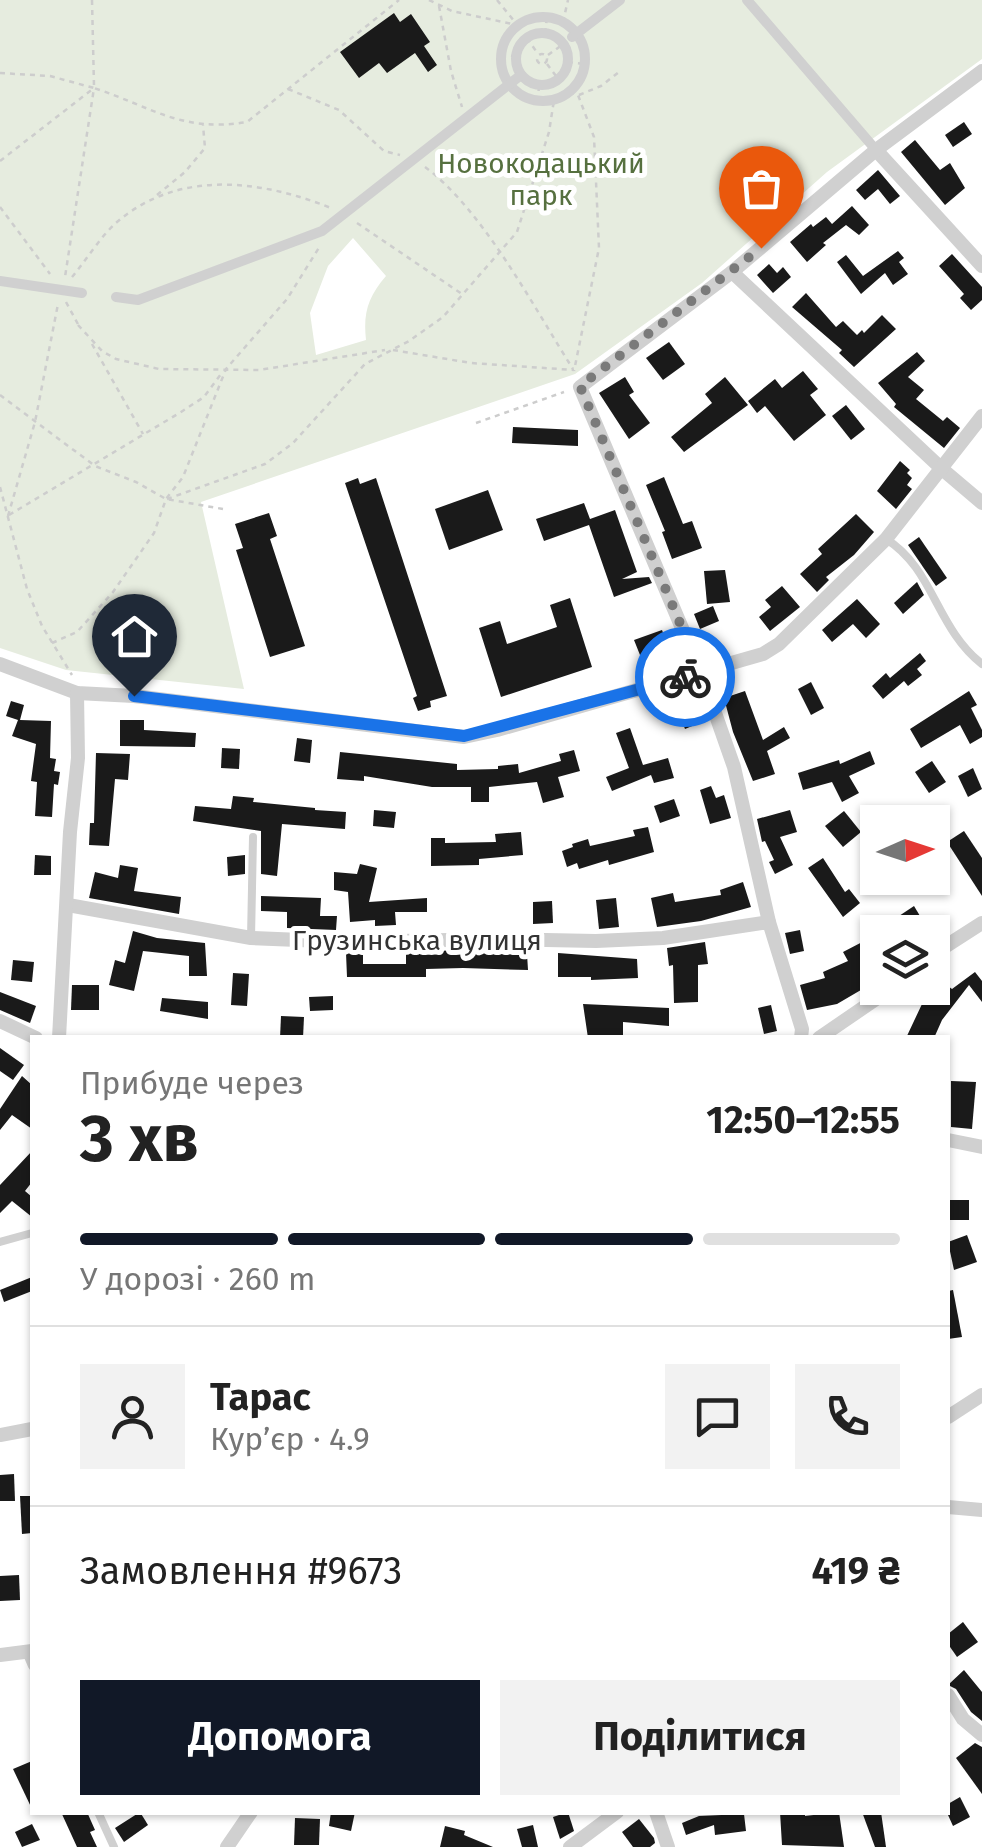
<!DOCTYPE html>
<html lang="uk">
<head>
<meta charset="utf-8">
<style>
	:root { --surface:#fff; --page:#f2f2f2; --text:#222; --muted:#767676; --line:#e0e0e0; --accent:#111827 }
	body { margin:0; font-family:"Fira Sans",sans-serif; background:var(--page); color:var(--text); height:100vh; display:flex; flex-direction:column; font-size:38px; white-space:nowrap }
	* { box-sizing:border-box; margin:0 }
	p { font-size:32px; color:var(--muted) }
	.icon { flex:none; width:55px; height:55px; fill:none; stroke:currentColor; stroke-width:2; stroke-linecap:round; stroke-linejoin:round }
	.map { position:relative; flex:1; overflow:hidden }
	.sheet { position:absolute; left:30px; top:1035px; width:920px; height:780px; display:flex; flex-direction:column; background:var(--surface); border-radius:0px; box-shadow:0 2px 8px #0004 }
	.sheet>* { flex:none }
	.needle { width:65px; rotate:87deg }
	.tools { position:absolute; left:860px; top:805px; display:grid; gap:20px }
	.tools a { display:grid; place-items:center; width:90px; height:90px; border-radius:0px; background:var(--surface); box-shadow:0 2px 8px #0004; font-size:50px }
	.pin { position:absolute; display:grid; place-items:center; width:85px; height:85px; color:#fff; margin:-102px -42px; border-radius:50% 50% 50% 0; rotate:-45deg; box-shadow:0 0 10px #0007 }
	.pin .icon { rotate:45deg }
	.courier { position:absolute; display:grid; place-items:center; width:100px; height:100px; margin:-50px; border:8px solid #1a73e8; border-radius:50%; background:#fff; color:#222; box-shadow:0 2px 12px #0007 }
	.overview em { font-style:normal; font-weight:700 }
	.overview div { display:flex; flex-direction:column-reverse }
	.overview { display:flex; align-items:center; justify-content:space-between; height:170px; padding:0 50px }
	h1 { font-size:65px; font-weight:700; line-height:75px }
	.bar { display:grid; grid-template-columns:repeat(4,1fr); gap:15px 10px; align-content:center; height:120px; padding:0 50px }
	.bar i { height:12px; border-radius:8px; background:var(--line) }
	.bar .current { background:var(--accent) }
	.bar p { grid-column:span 4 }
	.line { display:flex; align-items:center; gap:25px; padding:0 50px; border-top:2px solid var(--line) }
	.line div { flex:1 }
	.round { display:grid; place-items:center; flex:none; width:105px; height:105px; border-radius:0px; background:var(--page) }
	.cta { display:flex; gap:20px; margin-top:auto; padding:20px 50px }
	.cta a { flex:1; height:115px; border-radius:0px; background:var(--accent); color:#fff; font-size:40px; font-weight:700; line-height:115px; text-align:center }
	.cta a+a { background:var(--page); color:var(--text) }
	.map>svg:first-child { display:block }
</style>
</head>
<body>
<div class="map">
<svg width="982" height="1847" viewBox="0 0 982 1847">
	<rect width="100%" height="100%" fill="#fff"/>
	<!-- green -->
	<path fill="#e6ecdf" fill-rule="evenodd" d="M0 0H982V59L827 172 702 283 575 374 201 502 244 689 66 670 0 648ZM353 238 386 276C368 297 363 313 366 340L316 355 310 313 328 266Z"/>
	<!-- building -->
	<g fill="#1a1a1a">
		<polygon points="394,13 400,22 411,14 430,42 424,46 437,65 428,72 415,53 387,73 379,63 359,78 340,52"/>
		<polygon points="964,122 972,134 953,147 945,135"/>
		<polygon points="915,140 940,170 950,163 965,188 945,205 901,152"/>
		<polygon points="878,170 900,196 890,204 878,189 865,200 856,190"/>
		<polygon points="852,206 869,225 859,235 846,225 823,243 826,245 807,262 790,242 811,224 813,227 826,217 832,224"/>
		<polygon points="898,251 904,258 899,262 908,274 893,285 885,273 861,294 837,262 846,255 863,276"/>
		<polygon points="952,254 982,287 982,300 971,310 960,298 964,294 939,266"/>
		<polygon points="769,264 777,273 783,267 791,277 773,293 757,275"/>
		<polygon points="806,293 836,327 843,321 857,335 862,330 864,333 882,315 896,329 854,367 839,353 842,350 792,307"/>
		<polygon points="669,342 685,364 663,380 646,358"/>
		<polygon points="917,352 925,361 908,377 924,390 916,399 943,421 947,417 960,428 944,448 894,407 896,404 878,383"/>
		<polygon points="803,371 818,389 810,395 826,415 794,441 765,406 757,413 748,401 775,379 782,388"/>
		<polygon points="625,377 634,392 629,395 650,423 629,439 599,393"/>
		<polygon points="725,377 748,405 684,452 671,437 712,403 705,394"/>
		<polygon points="846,405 865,429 851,440 832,416"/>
		<polygon points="513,427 578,430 578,446 512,443"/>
		<polygon points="900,461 910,470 907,473 912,478 907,485 912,489 896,509 877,491"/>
		<polygon points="664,477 683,524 692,521 702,548 672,559 662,532 665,531 646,485"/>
		<polygon points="358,478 360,484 376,478 447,696 430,701 431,707 418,711 413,698 417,696 345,483"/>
		<polygon points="488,490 503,530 449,550 435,509"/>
		<polygon points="584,503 590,519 615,510 637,572 622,579 649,577 652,583 614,597 589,525 544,541 536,519"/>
		<polygon points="269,513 277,536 270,539 305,646 270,657 236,550 243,548 235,524"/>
		<polygon points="856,514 874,532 854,555 826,577 829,580 817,592 800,574 822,554 818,549"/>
		<polygon points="919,537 947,578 936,586 908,545"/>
		<polygon points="725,570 730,602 707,604 704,571"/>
		<polygon points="917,582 924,595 903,614 894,603"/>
		<polygon points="782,586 800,607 770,631 759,617 771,607 765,600"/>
		<polygon points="570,598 592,667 501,697 479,628 500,621 507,644 557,627 550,605"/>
		<polygon points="857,599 880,624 866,638 853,624 832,642 822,630"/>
		<polygon points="713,606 719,621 700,629 694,614"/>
		<polygon points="662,630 671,655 644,665 634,640"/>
		<polygon points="920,653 926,661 917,669 922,675 908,686 904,681 883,699 872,686 886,673 890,678"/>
		<polygon points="811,682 824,708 811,715 798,689"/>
		<polygon points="745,691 763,740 784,727 790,738 767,751 775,774 753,781 733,732 724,698"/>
		<polygon points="969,691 977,705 971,708 982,730 982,737 970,744 960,725 921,748 910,729"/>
		<polygon points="696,700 704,721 685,729 677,708"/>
		<polygon points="11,701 24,705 20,720 51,721 50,758 56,759 54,771 60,772 58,785 54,784 52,817 35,816 37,782 31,781 36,744 12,736 18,720 6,716"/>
		<polygon points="120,720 144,720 144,730 196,733 195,747 120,746"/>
		<polygon points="630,728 643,765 668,758 674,778 654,783 651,775 612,791 606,777 629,768 616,733"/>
		<polygon points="297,738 312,740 310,763 294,761"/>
		<polygon points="222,748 240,749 239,769 221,768"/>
		<polygon points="574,750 580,771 558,777 564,797 543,803 537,782 489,787 489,802 471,802 471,787 432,787 364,776 364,781 337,779 340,752 457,764 457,770 498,769 498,766 518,764 519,773 561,761 559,754"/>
		<polygon points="870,751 875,764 849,776 859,793 842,802 832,782 803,790 798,773 839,760 840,764"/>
		<polygon points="96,753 130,754 128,780 115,779 109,846 89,845 90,823 94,823"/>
		<polygon points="932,761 946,782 929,793 915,772"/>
		<polygon points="973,768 982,789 968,797 958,776"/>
		<polygon points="711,786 716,798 724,795 731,818 710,824 700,790"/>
		<polygon points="233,796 254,798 253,802 315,808 315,810 346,812 345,829 282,824 277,876 261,874 261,831 193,821 195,806 231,809"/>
		<polygon points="674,799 680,816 660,823 654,806"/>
		<polygon points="374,810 396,812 394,828 373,826"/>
		<polygon points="790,810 797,832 780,837 793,865 775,874 769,862 774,860 765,841 762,842 757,819"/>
		<polygon points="844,811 861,832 843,847 825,826"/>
		<polygon points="648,827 654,852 609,865 608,860 579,869 577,863 567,867 562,851 573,847 572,844 588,839 590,846 635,836 633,830"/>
		<polygon points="964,831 982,858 982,896 947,842"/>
		<polygon points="521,832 523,855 479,859 479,865 431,866 431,838 445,838 445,843 496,842 495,834"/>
		<polygon points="35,855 51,856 51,875 34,875"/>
		<polygon points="245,855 245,874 228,876 227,857"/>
		<polygon points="823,858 845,892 849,889 860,903 843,917 808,868"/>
		<polygon points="360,864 377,868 369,902 427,898 427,912 395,912 396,925 375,926 375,920 350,922 348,892 334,890 334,872 357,874"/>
		<polygon points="120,865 138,868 134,891 181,897 179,914 89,898 95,872 118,878"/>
		<polygon points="743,882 751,907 701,921 657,927 651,898 673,893 675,902 721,895 720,890"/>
		<polygon points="261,896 321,898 320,916 337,916 336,930 287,928 287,912 261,911"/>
		<polygon points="616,898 619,927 599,929 596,900"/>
		<polygon points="552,901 553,923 533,924 533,902"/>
		<polygon points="914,906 926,926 915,932 896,932 890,922"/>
		<polygon points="800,930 804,951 790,954 785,933"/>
		<polygon points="133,931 157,938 205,943 207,976 189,976 189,956 143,951 134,991 109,985 115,960 125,963"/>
		<polygon points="868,939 878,958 878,980 837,1004 807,1010 800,985 825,978 823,972 848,961 843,952"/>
		<polygon points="705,942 708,964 698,965 698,1002 674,1003 673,965 669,966 667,948"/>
		<polygon points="508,950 509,954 527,954 528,970 463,968 426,969 426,977 347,977 346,953 363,952 363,964 406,964 406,951"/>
		<polygon points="558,953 637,959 638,978 591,980 591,977 558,977"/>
		<polygon points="13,960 34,962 32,982 11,980"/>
		<polygon points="975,972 982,981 982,1002 969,985 942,1020 934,1038 906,1038 922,1004 941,981 952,989"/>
		<polygon points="233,973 249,974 247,1006 231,1005"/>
		<polygon points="72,985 99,985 99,1010 71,1010"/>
		<polygon points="0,992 36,1006 30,1023 0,1010"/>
		<polygon points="333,996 333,1010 310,1011 309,997"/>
		<polygon points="162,998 208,1002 208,1019 160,1011"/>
		<polygon points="583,1004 669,1008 669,1026 623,1022 623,1038 588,1038"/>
		<polygon points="771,1005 777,1031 764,1034 758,1008"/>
		<polygon points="281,1016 304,1017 303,1038 280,1038"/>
		<polygon points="0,1048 24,1065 13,1080 0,1071"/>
		<polygon points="22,1076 32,1085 32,1129 12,1115 0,1130 0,1109"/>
		<polygon points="951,1081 976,1082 972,1129 951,1127"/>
		<polygon points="32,1151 32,1182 25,1191 32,1197 32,1217 12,1201 0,1213 0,1185"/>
		<rect x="948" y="1200" width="21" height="20"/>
		<polygon points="967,1235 977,1262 954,1270 948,1242"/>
		<polygon points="32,1277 32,1291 4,1302 0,1290"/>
		<polygon points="953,1290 962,1337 948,1339 948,1291"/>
		<polygon points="14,1474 15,1501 0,1501 0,1475"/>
		<polygon points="20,1496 32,1496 32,1533 22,1534"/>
		<polygon points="19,1575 20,1600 0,1601 0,1576"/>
		<polygon points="963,1622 978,1642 957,1657 948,1644 948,1634"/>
		<polygon points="964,1670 982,1692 982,1721 971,1712 956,1689 948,1685"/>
		<polygon points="975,1743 982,1747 982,1794 956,1758"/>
		<polygon points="32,1761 32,1809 13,1769"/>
		<polygon points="960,1797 970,1817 953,1826 948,1815 948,1804"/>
		<polygon points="61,1812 87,1812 95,1830 90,1832 97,1847 77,1847"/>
		<polygon points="140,1812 148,1825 124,1842 115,1828"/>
		<polygon points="331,1812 355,1812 351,1831 329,1826"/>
		<polygon points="568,1812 574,1831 560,1839 553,1817"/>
		<polygon points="780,1812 805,1812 805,1816 839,1812 844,1847 782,1845"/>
		<polygon points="862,1812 881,1812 886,1847 875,1847"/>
		<polygon points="744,1814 746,1831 715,1835 714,1825 686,1835 682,1823 699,1816"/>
		<polygon points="295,1818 320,1819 319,1845 294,1845"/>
		<polygon points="639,1819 654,1838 655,1843 650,1847 633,1847 622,1832"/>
		<polygon points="32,1824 40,1840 22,1847 15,1832"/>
		<polygon points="533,1825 538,1847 522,1847 517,1829"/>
		<polygon points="445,1826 465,1831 464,1835 493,1847 440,1847"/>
	</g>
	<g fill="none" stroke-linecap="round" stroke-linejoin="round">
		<!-- path -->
		<g stroke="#cdcdcd" stroke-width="2.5" stroke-dasharray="5 5" stroke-linecap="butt">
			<polyline points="92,0 94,86"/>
			<polyline points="429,0 452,11 517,25"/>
			<polyline points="497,0 515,22"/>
			<polyline points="439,6 451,71 462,107"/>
			<polyline points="563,22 568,0"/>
			<polyline points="545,33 547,17"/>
			<polyline points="527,38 538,54"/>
			<circle cx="542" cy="59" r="5"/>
			<polyline points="501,55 516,56"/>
			<polyline points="548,55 562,45"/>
			<polyline points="568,62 584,64"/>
			<polyline points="547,64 559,80"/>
			<polyline points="0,73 50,76 94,88 65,277"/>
			<polyline points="288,89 339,110 384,151 400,155"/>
			<polyline points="569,92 578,95 594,137 599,248 574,371"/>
			<polyline points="579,95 601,86 619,72"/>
			<polyline points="538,101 539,85"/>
			<path d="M0 161 94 88C152 107 182 133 247 122L399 0"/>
			<path d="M425 167C483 210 533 306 573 369"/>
			<polyline points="599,168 614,168"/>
			<polyline points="157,195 185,172 205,148 203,125"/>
			<polyline points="0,207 50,274"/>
			<polyline points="357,223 462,294"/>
			<path d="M72 277C87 259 100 237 117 222 179 169 261 180 331 208"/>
			<polyline points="66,302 79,326"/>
			<polyline points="78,325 102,351 116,359 159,369 259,370 385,350"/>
			<polyline points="92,344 143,434"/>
			<polyline points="393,350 471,363 574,370"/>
			<polyline points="0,395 95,466 136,482 166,499 223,509"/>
			<polyline points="476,423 564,392"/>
			<polyline points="0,487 27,589 42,626 72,675"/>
			<polyline points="167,499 265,464 293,443 365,364 409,341 443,317 517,232 549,132 554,100"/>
			<polyline points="9,515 181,412 204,397 221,374"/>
			<polyline points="8,516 35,422 58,304"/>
			<polyline points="52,643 77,632 113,592 154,533 166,499 183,477 226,369 287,299 320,246"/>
		</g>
		<!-- service -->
		<g stroke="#d0d0d0" stroke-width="8">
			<path d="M886 539C934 569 936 628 982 664"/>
			<polyline points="251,938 253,837"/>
			<polyline points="0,1242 32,1233"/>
			<polyline points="26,1652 32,1666"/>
			<polyline points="98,1812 114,1847"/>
		</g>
		<!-- pedestrian -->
		<g stroke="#d0d0d0" stroke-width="10">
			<polyline points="747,0 876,150"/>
			<circle cx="543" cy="59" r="42"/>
			<circle cx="542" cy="59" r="26"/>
			<polyline points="572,37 620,0"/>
			<polyline points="0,281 82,293"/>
			<polyline points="116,297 138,300 322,231 521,75"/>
		</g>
		<!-- minor -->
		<g stroke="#d0d0d0" stroke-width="14">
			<polyline points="876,150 982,266"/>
			<polyline points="732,272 942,469 982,503"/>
			<polyline points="0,664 77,693 134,696 464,737 497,730 763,654 779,644 886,539 982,416"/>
			<polyline points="68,905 251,938 348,942 499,939 596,941 663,938 769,922"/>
			<polyline points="932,955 982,923"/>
			<polyline points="0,1021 36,1038"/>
			<polyline points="59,1038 70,832 78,758 77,693"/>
			<polyline points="801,1038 802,1029 769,922 734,767 701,673 580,387 732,272 876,150 982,71"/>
			<polyline points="819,1038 892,988"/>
			<polyline points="948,1140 982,1147"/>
			<polyline points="948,1417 982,1395"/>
			<polyline points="0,1435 32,1429"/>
			<polyline points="948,1507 982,1510"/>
			<polyline points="0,1655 32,1651"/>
			<polyline points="948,1695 963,1719 982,1735"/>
			<polyline points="656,1812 668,1847"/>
			<polyline points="227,1847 251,1812"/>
			<polyline points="570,1847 617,1812"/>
		</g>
	</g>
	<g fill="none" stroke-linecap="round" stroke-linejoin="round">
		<!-- done -->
		<polyline stroke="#7a7a7a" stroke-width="10" stroke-dasharray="0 18" points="685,677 701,673 580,386 761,248"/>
		<!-- route -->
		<polyline stroke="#1a73e8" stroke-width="12" points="134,696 464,736 685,677"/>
	</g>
	<g text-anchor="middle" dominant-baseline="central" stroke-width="10" stroke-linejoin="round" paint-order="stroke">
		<!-- park labels -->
		<g font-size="28" fill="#56703f" stroke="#fff">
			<text x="541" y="163">Новокодацький<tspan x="541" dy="32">парк</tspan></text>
		</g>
		<!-- street labels -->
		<g font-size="28" fill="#333" stroke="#fff">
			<text x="417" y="940">Грузинська вулиця</text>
		</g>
	</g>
</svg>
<div class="tools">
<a><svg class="needle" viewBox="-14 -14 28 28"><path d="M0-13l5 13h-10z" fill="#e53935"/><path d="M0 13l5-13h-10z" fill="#767676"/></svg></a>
<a><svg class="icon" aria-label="layers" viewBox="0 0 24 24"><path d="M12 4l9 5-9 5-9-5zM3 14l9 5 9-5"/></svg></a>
</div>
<div class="pin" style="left:761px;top:248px;background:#ea580c"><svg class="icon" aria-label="bag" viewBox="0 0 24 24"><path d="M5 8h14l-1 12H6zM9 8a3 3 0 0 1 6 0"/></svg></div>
<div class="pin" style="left:134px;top:696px;background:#1f2937"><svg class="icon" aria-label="home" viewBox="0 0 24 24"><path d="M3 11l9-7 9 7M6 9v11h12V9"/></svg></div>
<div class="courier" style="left:685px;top:677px"><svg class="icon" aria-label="bike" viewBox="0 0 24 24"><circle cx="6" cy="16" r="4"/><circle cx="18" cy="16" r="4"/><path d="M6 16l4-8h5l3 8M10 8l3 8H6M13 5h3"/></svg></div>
<section class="sheet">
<div class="overview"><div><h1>3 хв</h1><p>Прибуде через</p></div><em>12:50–12:55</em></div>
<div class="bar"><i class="current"></i><i class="current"></i><i class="current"></i><i></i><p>У дорозі · 260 m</p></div>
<div class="line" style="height:180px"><a class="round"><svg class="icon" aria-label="person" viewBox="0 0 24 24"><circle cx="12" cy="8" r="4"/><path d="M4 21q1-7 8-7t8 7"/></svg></a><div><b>Тарас</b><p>Кур’єр · 4.9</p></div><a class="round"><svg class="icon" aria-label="chat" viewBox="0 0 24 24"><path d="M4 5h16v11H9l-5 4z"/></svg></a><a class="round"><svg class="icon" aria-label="phone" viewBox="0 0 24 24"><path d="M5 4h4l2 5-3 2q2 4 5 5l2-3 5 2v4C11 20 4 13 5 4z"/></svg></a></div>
<div class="line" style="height:130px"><div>Замовлення #9673</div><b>419 ₴</b></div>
<div class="cta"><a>Допомога</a><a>Поділитися</a></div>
</section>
</div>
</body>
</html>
